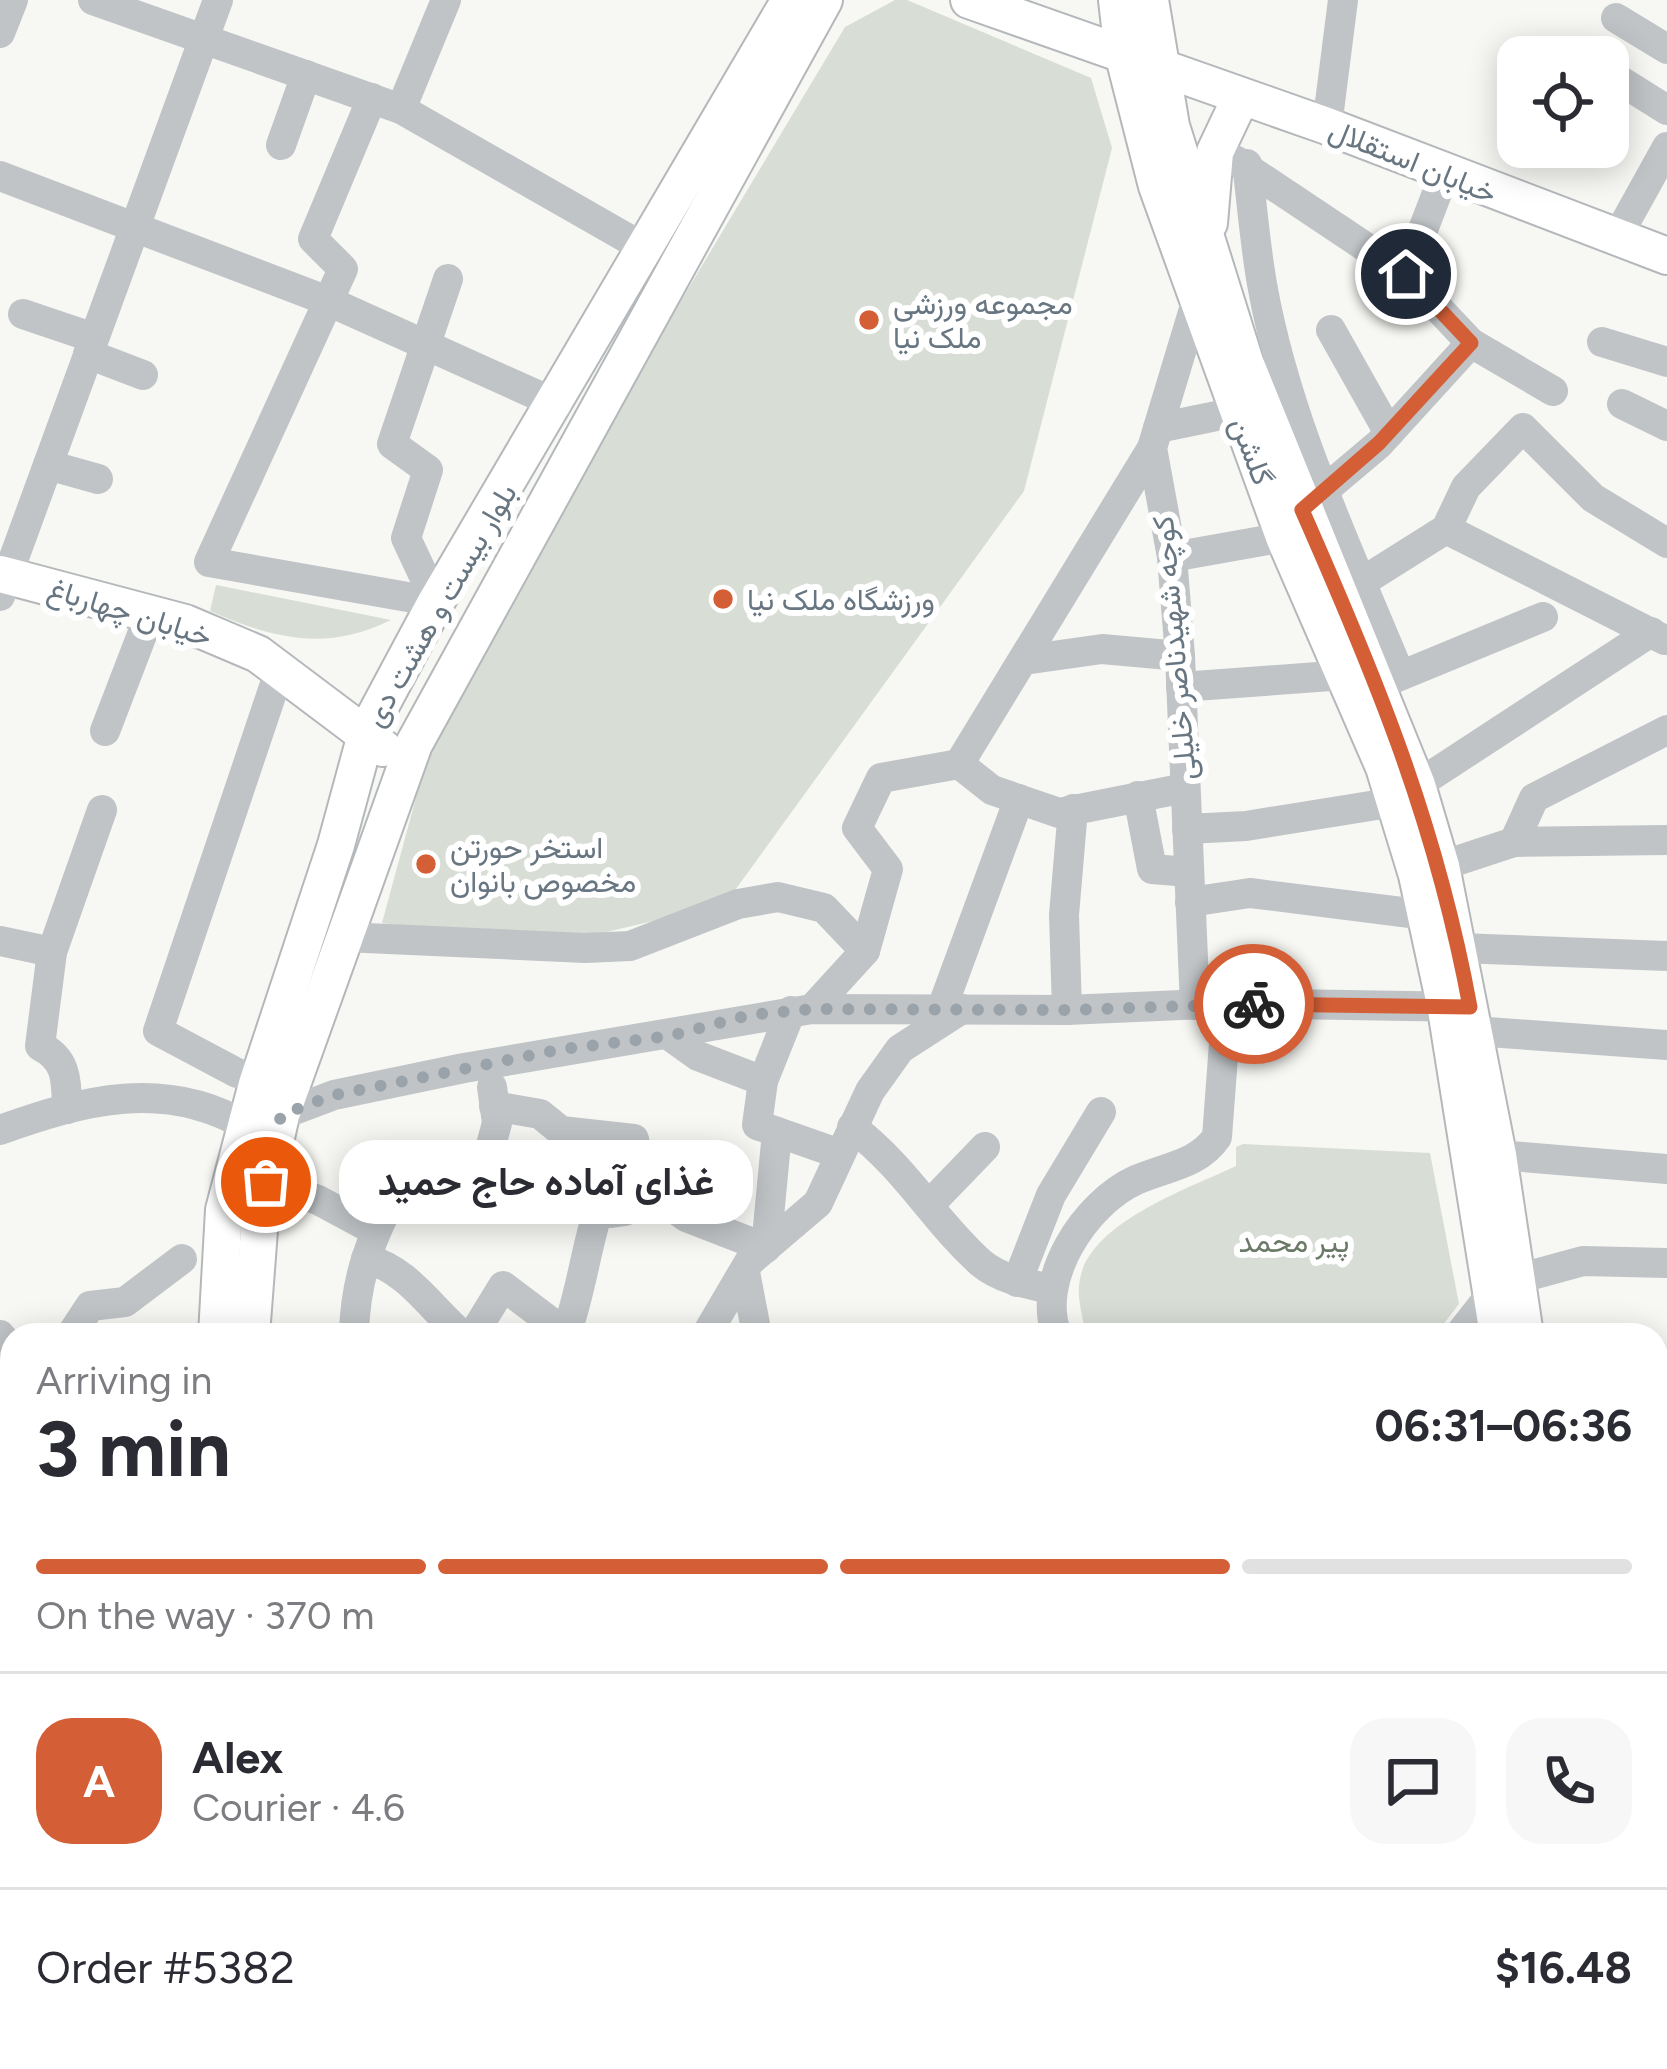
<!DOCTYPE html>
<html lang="en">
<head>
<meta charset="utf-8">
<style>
	:root { --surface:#fff; --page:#f7f7f7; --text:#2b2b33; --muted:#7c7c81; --line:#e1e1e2; --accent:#d45f36 }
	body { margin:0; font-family:Figtree,Vazirmatn,sans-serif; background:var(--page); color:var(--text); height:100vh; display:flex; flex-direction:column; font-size:45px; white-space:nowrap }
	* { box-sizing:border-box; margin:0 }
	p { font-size:39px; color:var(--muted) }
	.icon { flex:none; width:66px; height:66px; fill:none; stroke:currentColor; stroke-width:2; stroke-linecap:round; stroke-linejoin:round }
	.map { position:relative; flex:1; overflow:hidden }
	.sheet { position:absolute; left:0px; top:1323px; width:1668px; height:747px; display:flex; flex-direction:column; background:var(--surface); border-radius:36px 36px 0 0; box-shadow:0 6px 30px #0003 }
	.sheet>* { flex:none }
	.fabs { position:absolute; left:1497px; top:36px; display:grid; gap:24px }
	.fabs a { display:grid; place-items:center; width:132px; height:132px; border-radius:24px; background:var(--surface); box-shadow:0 6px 30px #0003; font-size:60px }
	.pin { position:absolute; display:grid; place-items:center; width:102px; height:102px; color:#fff; margin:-51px; border:6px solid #fff; border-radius:50%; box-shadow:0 3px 12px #0007 }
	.courier { position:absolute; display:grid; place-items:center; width:120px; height:120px; margin:-60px; border:9px solid #d45f36; border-radius:50%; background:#fff; color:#222; box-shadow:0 3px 15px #0007 }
	.bubble { position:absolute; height:84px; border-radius:36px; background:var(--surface); box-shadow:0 6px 30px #0003; font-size:39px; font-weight:700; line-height:84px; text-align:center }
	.headline em { font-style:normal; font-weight:700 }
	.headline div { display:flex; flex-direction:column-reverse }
	.headline { display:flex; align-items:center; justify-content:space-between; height:204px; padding:0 36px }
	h1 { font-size:78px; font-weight:700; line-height:90px }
	.bar { display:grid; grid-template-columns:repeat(4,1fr); gap:18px 12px; align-content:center; height:144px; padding:0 36px }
	.bar i { height:15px; border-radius:9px; background:var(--line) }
	.bar .on { background:var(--accent) }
	.bar p { grid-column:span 4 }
	.line { display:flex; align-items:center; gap:30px; padding:0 36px; border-top:3px solid var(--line) }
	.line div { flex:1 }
	.round { display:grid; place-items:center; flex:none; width:126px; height:126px; border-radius:36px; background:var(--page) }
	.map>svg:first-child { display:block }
</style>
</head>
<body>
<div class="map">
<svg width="1667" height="2069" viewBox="0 0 1667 2069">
	<rect width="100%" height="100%" fill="#f7f7f4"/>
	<!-- green -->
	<g fill="#d8ddd5">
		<polygon points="895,0 907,0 1091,78 1112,148 1024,491 725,904 547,946 382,923 443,698 845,27"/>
		<path d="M216 585 391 620C326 652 274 639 210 611Z"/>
		<path d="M1243 1144 1430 1153 1459 1304 1435 1335H1086C1083 1317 1076 1297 1080 1279 1090 1222 1190 1188 1236 1166V1147Z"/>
	</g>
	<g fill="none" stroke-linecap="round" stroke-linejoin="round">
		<defs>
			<g id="major">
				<polyline points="969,0 1327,126 1667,256"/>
				<polyline points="1117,0 1123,53 1157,186 1284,537 1384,767 1417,875 1446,1009 1498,1335"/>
				<polyline points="1150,0 1171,126 1245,362 1417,785 1441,866 1498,1155 1525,1335"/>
				<polyline points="1209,223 1215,152 1241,97"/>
				<polyline points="0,574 185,623 258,654 383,748"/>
				<polyline points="217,1335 224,1210 257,1084 336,845 367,731 436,602 790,0"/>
				<polyline points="251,1335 261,1204 281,1115 414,744 824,0"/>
				<polyline points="0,1757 12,1764"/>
				<polyline points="1656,1839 1667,1859"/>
				<polyline points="1656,1891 1667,1910"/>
				<polyline points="534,2058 553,2069"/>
				<polyline points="143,2069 147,2058"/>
				<polyline points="178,2069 182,2058"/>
			</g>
		</defs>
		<!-- major casing -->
		<use href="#major" stroke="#b4b8bb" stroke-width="40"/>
		<!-- minor -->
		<g stroke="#c0c4c7" stroke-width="30">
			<polyline points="93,0 401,109 646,249"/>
			<polyline points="1616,18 1667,49"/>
			<polyline points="0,33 13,0"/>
			<polyline points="1608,73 1667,110"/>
			<polyline points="372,98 313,239 343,269 209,562 436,602"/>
			<polyline points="401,109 446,0"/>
			<polyline points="1327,126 1343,0"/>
			<polyline points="281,145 306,75"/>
			<polyline points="1235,160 1406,274 1471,343 1553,391"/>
			<path d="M1247 164C1252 204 1255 244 1262 284 1286 420 1348 548 1400 675"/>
			<polyline points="0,176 328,301 557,404"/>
			<polyline points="1616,239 1667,147"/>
			<polyline points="1406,274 1444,175"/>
			<polyline points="23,314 94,338"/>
			<polyline points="1331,330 1389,433"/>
			<polyline points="1602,342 1667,362"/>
			<polyline points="88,354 143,375"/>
			<polyline points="1622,404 1667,426"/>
			<polyline points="1158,428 1236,412"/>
			<polyline points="48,465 98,479"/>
			<polyline points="1309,503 1379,444 1471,343"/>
			<polyline points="1446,529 1665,640"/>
			<polyline points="1172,557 1284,537"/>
			<polyline points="1346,592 1446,529 1466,487 1523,428 1593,498 1667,543"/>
			<polyline points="0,596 218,0"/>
			<polyline points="436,602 406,538 428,470 392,444 448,279"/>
			<polyline points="1024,660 1102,649 1180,656"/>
			<polyline points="1383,683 1543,617"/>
			<polyline points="1181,687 1345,675"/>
			<polyline points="105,731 150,614"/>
			<polyline points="959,764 1152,448"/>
			<polyline points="959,764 992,790 1059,813 1185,788"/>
			<polyline points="1417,785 1651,632"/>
			<polyline points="1138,796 1152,869 1189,872"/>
			<polyline points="1187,829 1246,826 1395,802"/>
			<polyline points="1514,842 1534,798 1667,730"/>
			<polyline points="1441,866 1514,842 1667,840"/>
			<polyline points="1190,902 1250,893 1426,915"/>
			<polyline points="344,937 585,948 630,946 738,904 778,897 824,908 865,951"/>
			<polyline points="0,941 52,952"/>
			<polyline points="1459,948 1667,956"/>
			<polyline points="1195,1005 1180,656 1172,557 1152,448 1197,299"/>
			<polyline points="942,1008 1019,799"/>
			<polyline points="812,1009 865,951 888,869 857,828 881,778 959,764"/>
			<polyline points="1067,1010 1064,915 1073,809"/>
			<polyline points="1474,1031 1667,1045"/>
			<polyline points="237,1073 158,1031 280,669"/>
			<polyline points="763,1081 791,1011"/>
			<polyline points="492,1087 497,1123 482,1179 611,1213 625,1211 644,1186"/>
			<polyline points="494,1106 540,1114 561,1131 634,1139 644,1186 686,1217 766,1248 777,1132 757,1125 763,1081 698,1056 670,1036"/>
			<path d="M67 1109C66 1081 68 1060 40 1046L52 952 102 810"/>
			<polyline points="281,1115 334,1095 464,1068 812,1009 1067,1010 1227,1003 1469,1007"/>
			<path d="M852 1127C908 1170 933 1220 981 1263 1000 1279 1028 1284 1051 1289"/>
			<path d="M0 1130C83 1100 165 1078 246 1126"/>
			<polyline points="777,1132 837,1153"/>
			<polyline points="1498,1155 1667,1169"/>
			<polyline points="266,1182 318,1200 374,1230"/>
			<polyline points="931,1203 985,1147"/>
			<path d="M366 1259C408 1269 431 1309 462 1335"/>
			<polyline points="745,1272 757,1335"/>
			<polyline points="1517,1279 1583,1261 1667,1263"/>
			<polyline points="1017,1282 1051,1195 1101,1112"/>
			<path d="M566 1334C581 1292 585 1253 598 1211"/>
			<polyline points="0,1335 12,1349"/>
			<polyline points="71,1335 90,1306 125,1302 182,1259"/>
			<path d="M354 1335C355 1279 371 1235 399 1187L447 1192 461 1167 482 1179"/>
			<polyline points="473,1335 503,1286 568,1335"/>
			<polyline points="706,1335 749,1262 818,1203 870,1091 900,1049 962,1009"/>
			<path d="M1057 1335C1035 1280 1085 1203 1136 1180 1165 1167 1198 1165 1217 1137L1227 1003"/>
			<polyline points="1459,1335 1492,1293"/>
			<polyline points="1656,1383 1667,1384"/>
			<polyline points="1656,1496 1667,1495"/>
			<polyline points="0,1511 12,1523"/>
			<polyline points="1658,1553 1667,1576"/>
			<polyline points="1656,1690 1667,1685"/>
			<polyline points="0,1911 12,1911"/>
			<polyline points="1656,1970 1667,1951"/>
			<polyline points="0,2024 12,2033"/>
			<polyline points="33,2058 45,2065 44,2069"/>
			<polyline points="341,2058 348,2069"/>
			<polyline points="385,2058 393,2069"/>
			<polyline points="910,2058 914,2069"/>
			<polyline points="1446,2058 1472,2069"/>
			<polyline points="1260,2061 1274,2069"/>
			<polyline points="828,2069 831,2058"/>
			<polyline points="1056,2069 1061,2058"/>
			<polyline points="1171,2069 1176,2058"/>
			<polyline points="1510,2069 1516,2058"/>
			<polyline points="1608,2069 1613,2058"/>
		</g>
		<!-- major -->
		<use href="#major" stroke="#fff" stroke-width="36"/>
	</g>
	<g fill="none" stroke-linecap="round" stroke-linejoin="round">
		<!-- done -->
		<polyline stroke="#9aa3aa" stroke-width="12" stroke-dasharray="0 21.6" points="266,1182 281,1115 334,1095 563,1049 670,1036 749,1015 812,1009 1067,1010 1254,1004"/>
		<!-- route -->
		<path stroke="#d45f36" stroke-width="15" d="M1254 1004 1470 1007C1436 823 1377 680 1302 510L1379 443 1471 343 1406 274"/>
	</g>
	<!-- markers -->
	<g fill="#d45f36" stroke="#fff" stroke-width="4.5">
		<circle cx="869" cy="320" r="12"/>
		<circle cx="723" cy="599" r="12"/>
		<circle cx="426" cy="864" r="12"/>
	</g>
	<g text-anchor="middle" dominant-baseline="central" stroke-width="12" stroke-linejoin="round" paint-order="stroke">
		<!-- street labels -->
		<g font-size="30" fill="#687682" stroke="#fff">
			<text transform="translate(1413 161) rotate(22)">خیابان استقلال</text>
			<text transform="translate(1252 451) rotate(69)">گلشن</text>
			<text transform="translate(440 605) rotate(-60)">بلوار بیست و هشت دی</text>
			<text transform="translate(130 612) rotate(17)">خیابان چهارباغ</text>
			<text transform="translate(1174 648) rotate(-95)">کوچه شهیدناصر خلیلی</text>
		</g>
		<!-- poi labels -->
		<g font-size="30" fill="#687682" stroke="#fff" text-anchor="start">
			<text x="893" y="303">مجموعه ورزشی<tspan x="893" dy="34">ملک نیا</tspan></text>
			<text x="747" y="599">ورزشگاه ملک نیا</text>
			<text x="450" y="847">استخر حورتن<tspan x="450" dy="34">مخصوص بانوان</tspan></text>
		</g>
		<!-- park labels -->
		<g font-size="30" fill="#6a7a67" stroke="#fff">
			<text x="1294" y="1241">پیر محمد</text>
		</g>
	</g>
</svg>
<div class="fabs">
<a><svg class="icon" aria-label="locate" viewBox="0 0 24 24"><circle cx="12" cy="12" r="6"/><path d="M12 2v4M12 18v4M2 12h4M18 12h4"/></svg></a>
</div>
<div class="pin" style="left:266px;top:1182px;background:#ea580c"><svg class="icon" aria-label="bag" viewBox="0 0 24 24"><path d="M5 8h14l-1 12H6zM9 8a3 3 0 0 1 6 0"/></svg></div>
<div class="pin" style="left:1406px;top:274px;background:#1f2937"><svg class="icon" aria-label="home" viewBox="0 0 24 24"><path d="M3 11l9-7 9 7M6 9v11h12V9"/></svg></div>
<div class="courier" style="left:1254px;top:1004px"><svg class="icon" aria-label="bike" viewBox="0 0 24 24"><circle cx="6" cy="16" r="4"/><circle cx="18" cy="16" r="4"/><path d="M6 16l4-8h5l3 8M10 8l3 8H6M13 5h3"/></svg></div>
<div class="bubble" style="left:339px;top:1140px;width:414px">غذای آماده حاج حمید</div>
<section class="sheet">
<div class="headline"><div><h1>3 min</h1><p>Arriving in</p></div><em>06:31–06:36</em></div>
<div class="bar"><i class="on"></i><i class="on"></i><i class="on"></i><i></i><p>On the way · 370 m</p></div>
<div class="line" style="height:216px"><b class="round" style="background:var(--accent);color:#fff">A</b><div><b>Alex</b><p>Courier · 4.6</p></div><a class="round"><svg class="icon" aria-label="chat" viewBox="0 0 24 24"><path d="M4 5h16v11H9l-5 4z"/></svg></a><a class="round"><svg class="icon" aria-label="phone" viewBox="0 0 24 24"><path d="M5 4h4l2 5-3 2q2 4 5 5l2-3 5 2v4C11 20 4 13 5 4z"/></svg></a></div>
<div class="line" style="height:156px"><div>Order #5382</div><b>$16.48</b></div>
</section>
</div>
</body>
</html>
